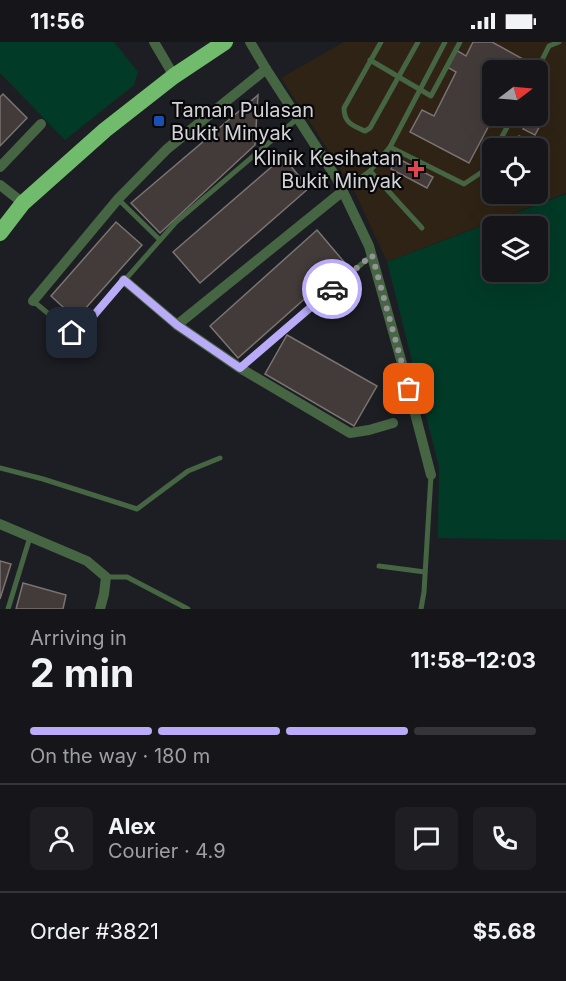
<!DOCTYPE html>
<html lang="en">
<head>
<meta charset="utf-8">
<style>
	:root { --surface:#16161a; --page:#1f1f23; --text:#f1f3f6; --muted:#9e9fa2; --line:#353539; --accent:#b9abf7 }
	body { margin:0; font-family:Inter,sans-serif; background:var(--page); color:var(--text); height:100vh; display:flex; flex-direction:column; font-size:22px; white-space:nowrap }
	* { box-sizing:border-box; margin:0 }
	p { font-size:20px; color:var(--muted) }
	.icon { flex:none; width:33px; height:33px; fill:none; stroke:currentColor; stroke-width:2; stroke-linecap:round; stroke-linejoin:round }
	.map { position:relative; height:567px; overflow:hidden }
	.drawer { display:flex; flex-direction:column; background:var(--surface); flex:1 }
	.drawer>* { flex:none }
	.needle { width:39px; rotate:74deg }
	.fabs { position:absolute; left:482px; top:18px; display:grid; gap:12px }
	.fabs a { display:grid; place-items:center; width:66px; height:66px; border-radius:9px; background:var(--surface); box-shadow:0 6px 24px #0002,0 0 0 2px var(--line); font-size:30px }
	.pin { position:absolute; display:grid; place-items:center; width:51px; height:51px; color:#fff; margin:-26px; border-radius:12px; box-shadow:0 3px 9px #0006 }
	.courier { position:absolute; display:grid; place-items:center; width:60px; height:60px; margin:-30px; border:4px solid #b9abf7; border-radius:50%; background:#fff; color:#222; box-shadow:0 2px 8px #0007 }
	.overview em { font-style:normal; font-weight:700 }
	.overview div { display:flex; flex-direction:column-reverse }
	.overview { display:flex; align-items:center; justify-content:space-between; height:102px; padding:0 30px }
	h1 { font-size:39px; font-weight:700; line-height:45px }
	.bar { display:grid; grid-template-columns:repeat(4,1fr); gap:9px 6px; align-content:center; height:72px; padding:0 30px }
	.bar i { height:8px; border-radius:4px; background:var(--line) }
	.bar .current { background:var(--accent) }
	.bar p { grid-column:span 4 }
	.line { display:flex; align-items:center; gap:15px; padding:0 30px; border-top:2px solid var(--line) }
	.line div { flex:1 }
	.round { display:grid; place-items:center; flex:none; width:63px; height:63px; border-radius:9px; background:var(--page) }
	.status { display:flex; justify-content:space-between; align-items:center; height:42px; padding:0 30px; background:var(--surface); direction:ltr }
	.status svg { height:16px; fill:currentColor }
	.map>svg:first-child { display:block }
</style>
</head>
<body>
<div class="status"><b>11:56</b><svg viewBox="0 0 49 12"><path d="M0 12V9h3v3zM5 12V6h3v6zM10 12V3h3v9zM15 12V0h3v12zM26 1h20v11H26zM47 4h2v5h-2z"/></svg></div>
<div class="map">
<svg width="566" height="567" viewBox="0 0 566 567">
	<rect width="100%" height="100%" fill="#1d1e23"/>
	<!-- medical -->
	<path fill="#2e2314" fill-rule="evenodd" d="M344 0H566V151L387 220 354 148 281 36ZM492 28H537V74H492ZM492 106H537V152H492Z"/>
	<!-- green -->
	<g fill="#013a26" fill-rule="evenodd">
		<polygon points="0,0 114,0 138,30 134,43 65,98 0,31"/>
		<path d="M566 152V498L438 496 439 425 387 220ZM492 184H537V230H492Z"/>
	</g>
	<!-- building -->
	<g fill="#423b39" stroke="#7b7371" stroke-width="1.5">
		<polygon points="473,0 492,0 523,17 517,28 492,28 492,74 494,74 469,121 410,90 422,68 434,74 456,30 447,25 456,8 466,14"/>
		<polygon points="3,52 27,76 0,104 0,55"/>
		<polygon points="258,53 255,103 160,191 131,161"/>
		<polygon points="537,67 546,72 535,93 523,87 530,74 537,74"/>
		<polygon points="519,94 534,101 531,106 513,106"/>
		<polygon points="283,115 309,146 200,241 173,210"/>
		<polygon points="397,116 433,135 427,146 391,127"/>
		<polygon points="116,180 142,203 76,277 51,254"/>
		<polygon points="317,188 345,221 238,316 210,284"/>
		<polygon points="287,293 377,344 354,384 265,332"/>
		<polygon points="0,519 11,522 0,557"/>
		<polygon points="23,541 66,553 63,567 16,567"/>
	</g>
	<g fill="none" stroke-linecap="round" stroke-linejoin="round">
		<!-- service -->
		<g stroke="#466543" stroke-width="5">
			<path d="M381 0 344 66C344 81 353 84 365 89L370 86 418 0"/>
			<polyline points="370,18 431,54 460,0"/>
			<polyline points="537,28 549,4 559,0"/>
			<polyline points="390,105 464,142 485,128 492,115"/>
			<polyline points="496,106 513,74"/>
			<polyline points="370,129 422,186"/>
			<polyline points="343,149 370,129 390,105 445,0"/>
			<polyline points="118,157 160,198"/>
			<polyline points="33,259 72,291 79,290 176,180 298,76"/>
			<polyline points="241,325 371,214"/>
			<polyline points="0,426 43,437 137,467 188,429 220,416"/>
			<polyline points="379,524 425,530"/>
			<polyline points="106,535 127,535 188,567"/>
			<polyline points="8,567 30,495"/>
			<polyline points="421,567 424,550 431,433"/>
		</g>
		<!-- minor -->
		<g stroke="#466543" stroke-width="10">
			<polyline points="154,0 174,34"/>
			<polyline points="250,0 266,27 337,137 369,204 403,325 431,433"/>
			<polyline points="0,125 41,82"/>
			<polyline points="0,143 23,161"/>
			<polyline points="124,238 177,283 240,326 350,391 369,388 393,381"/>
			<polyline points="33,259 118,157 167,107 266,27"/>
			<polyline points="177,283 343,149"/>
			<polyline points="0,482 87,519 106,535 104,552 100,567"/>
		</g>
		<!-- trunk -->
		<polyline stroke="#70bb6c" stroke-width="16" points="0,191 23,161 105,88 174,34 225,0"/>
	</g>
	<g fill="none" stroke-linecap="round" stroke-linejoin="round">
		<!-- done -->
		<polyline stroke="#939498" stroke-width="6" stroke-dasharray="0 10.8" points="332,247 372,213 409,347"/>
		<!-- route -->
		<polyline stroke="#b9abf7" stroke-width="8" points="72,291 79,290 83,286 124,238 177,283 240,326 332,247"/>
	</g>
	<!-- markers -->
	<rect fill="#1a4fb4" stroke="#08080a" stroke-width="2" x="153" y="73" width="12" height="12" rx="3"/>
	<path fill="#e0444e" stroke="#08080a" stroke-width="2" d="M413 118h6v6h6v6h-6v6h-6v-6h-6v-6h6z"/>
	<g text-anchor="middle" dominant-baseline="central" stroke-width="4.5" stroke-linejoin="round" paint-order="stroke">
		<!-- poi labels -->
		<g font-size="20" fill="#d3d3d7" stroke="#08080a" text-anchor="start">
			<text x="171" y="68">Taman Pulasan<tspan x="171" dy="23">Bukit Minyak</tspan></text>
			<text x="402" y="116" text-anchor="end">Klinik Kesihatan<tspan x="402" dy="23">Bukit Minyak</tspan></text>
		</g>
	</g>
</svg>
<div class="fabs">
<a><svg class="needle" viewBox="-14 -14 28 28"><path d="M0-13l5 13h-10z" fill="#e53935"/><path d="M0 13l5-13h-10z" fill="#9e9fa2"/></svg></a>
<a><svg class="icon" aria-label="locate" viewBox="0 0 24 24"><circle cx="12" cy="12" r="6"/><path d="M12 2v4M12 18v4M2 12h4M18 12h4"/></svg></a>
<a><svg class="icon" aria-label="layers" viewBox="0 0 24 24"><path d="M12 4l9 5-9 5-9-5zM3 14l9 5 9-5"/></svg></a>
</div>
<div class="pin" style="left:409px;top:347px;background:#ea580c"><svg class="icon" aria-label="bag" viewBox="0 0 24 24"><path d="M5 8h14l-1 12H6zM9 8a3 3 0 0 1 6 0"/></svg></div>
<div class="pin" style="left:72px;top:291px;background:#1f2937"><svg class="icon" aria-label="home" viewBox="0 0 24 24"><path d="M3 11l9-7 9 7M6 9v11h12V9"/></svg></div>
<div class="courier" style="left:332px;top:247px"><svg class="icon" aria-label="car" viewBox="0 0 24 24"><path d="M5 17H2v-5l4-1 3-4h7l3 4 3 1v5h-3M9 17h6M6 11h13"/><circle cx="7" cy="17" r="2"/><circle cx="17" cy="17" r="2"/></svg></div>
</div>
<section class="drawer">
<div class="overview"><div><h1>2 min</h1><p>Arriving in</p></div><em>11:58–12:03</em></div>
<div class="bar"><i class="current"></i><i class="current"></i><i class="current"></i><i></i><p>On the way · 180 m</p></div>
<div class="line" style="height:108px"><a class="round"><svg class="icon" aria-label="person" viewBox="0 0 24 24"><circle cx="12" cy="8" r="4"/><path d="M4 21q1-7 8-7t8 7"/></svg></a><div><b>Alex</b><p>Courier · 4.9</p></div><a class="round"><svg class="icon" aria-label="chat" viewBox="0 0 24 24"><path d="M4 5h16v11H9l-5 4z"/></svg></a><a class="round"><svg class="icon" aria-label="phone" viewBox="0 0 24 24"><path d="M5 4h4l2 5-3 2q2 4 5 5l2-3 5 2v4C11 20 4 13 5 4z"/></svg></a></div>
<div class="line" style="height:78px"><div>Order #3821</div><b>$5.68</b></div>
</section>
</body>
</html>
